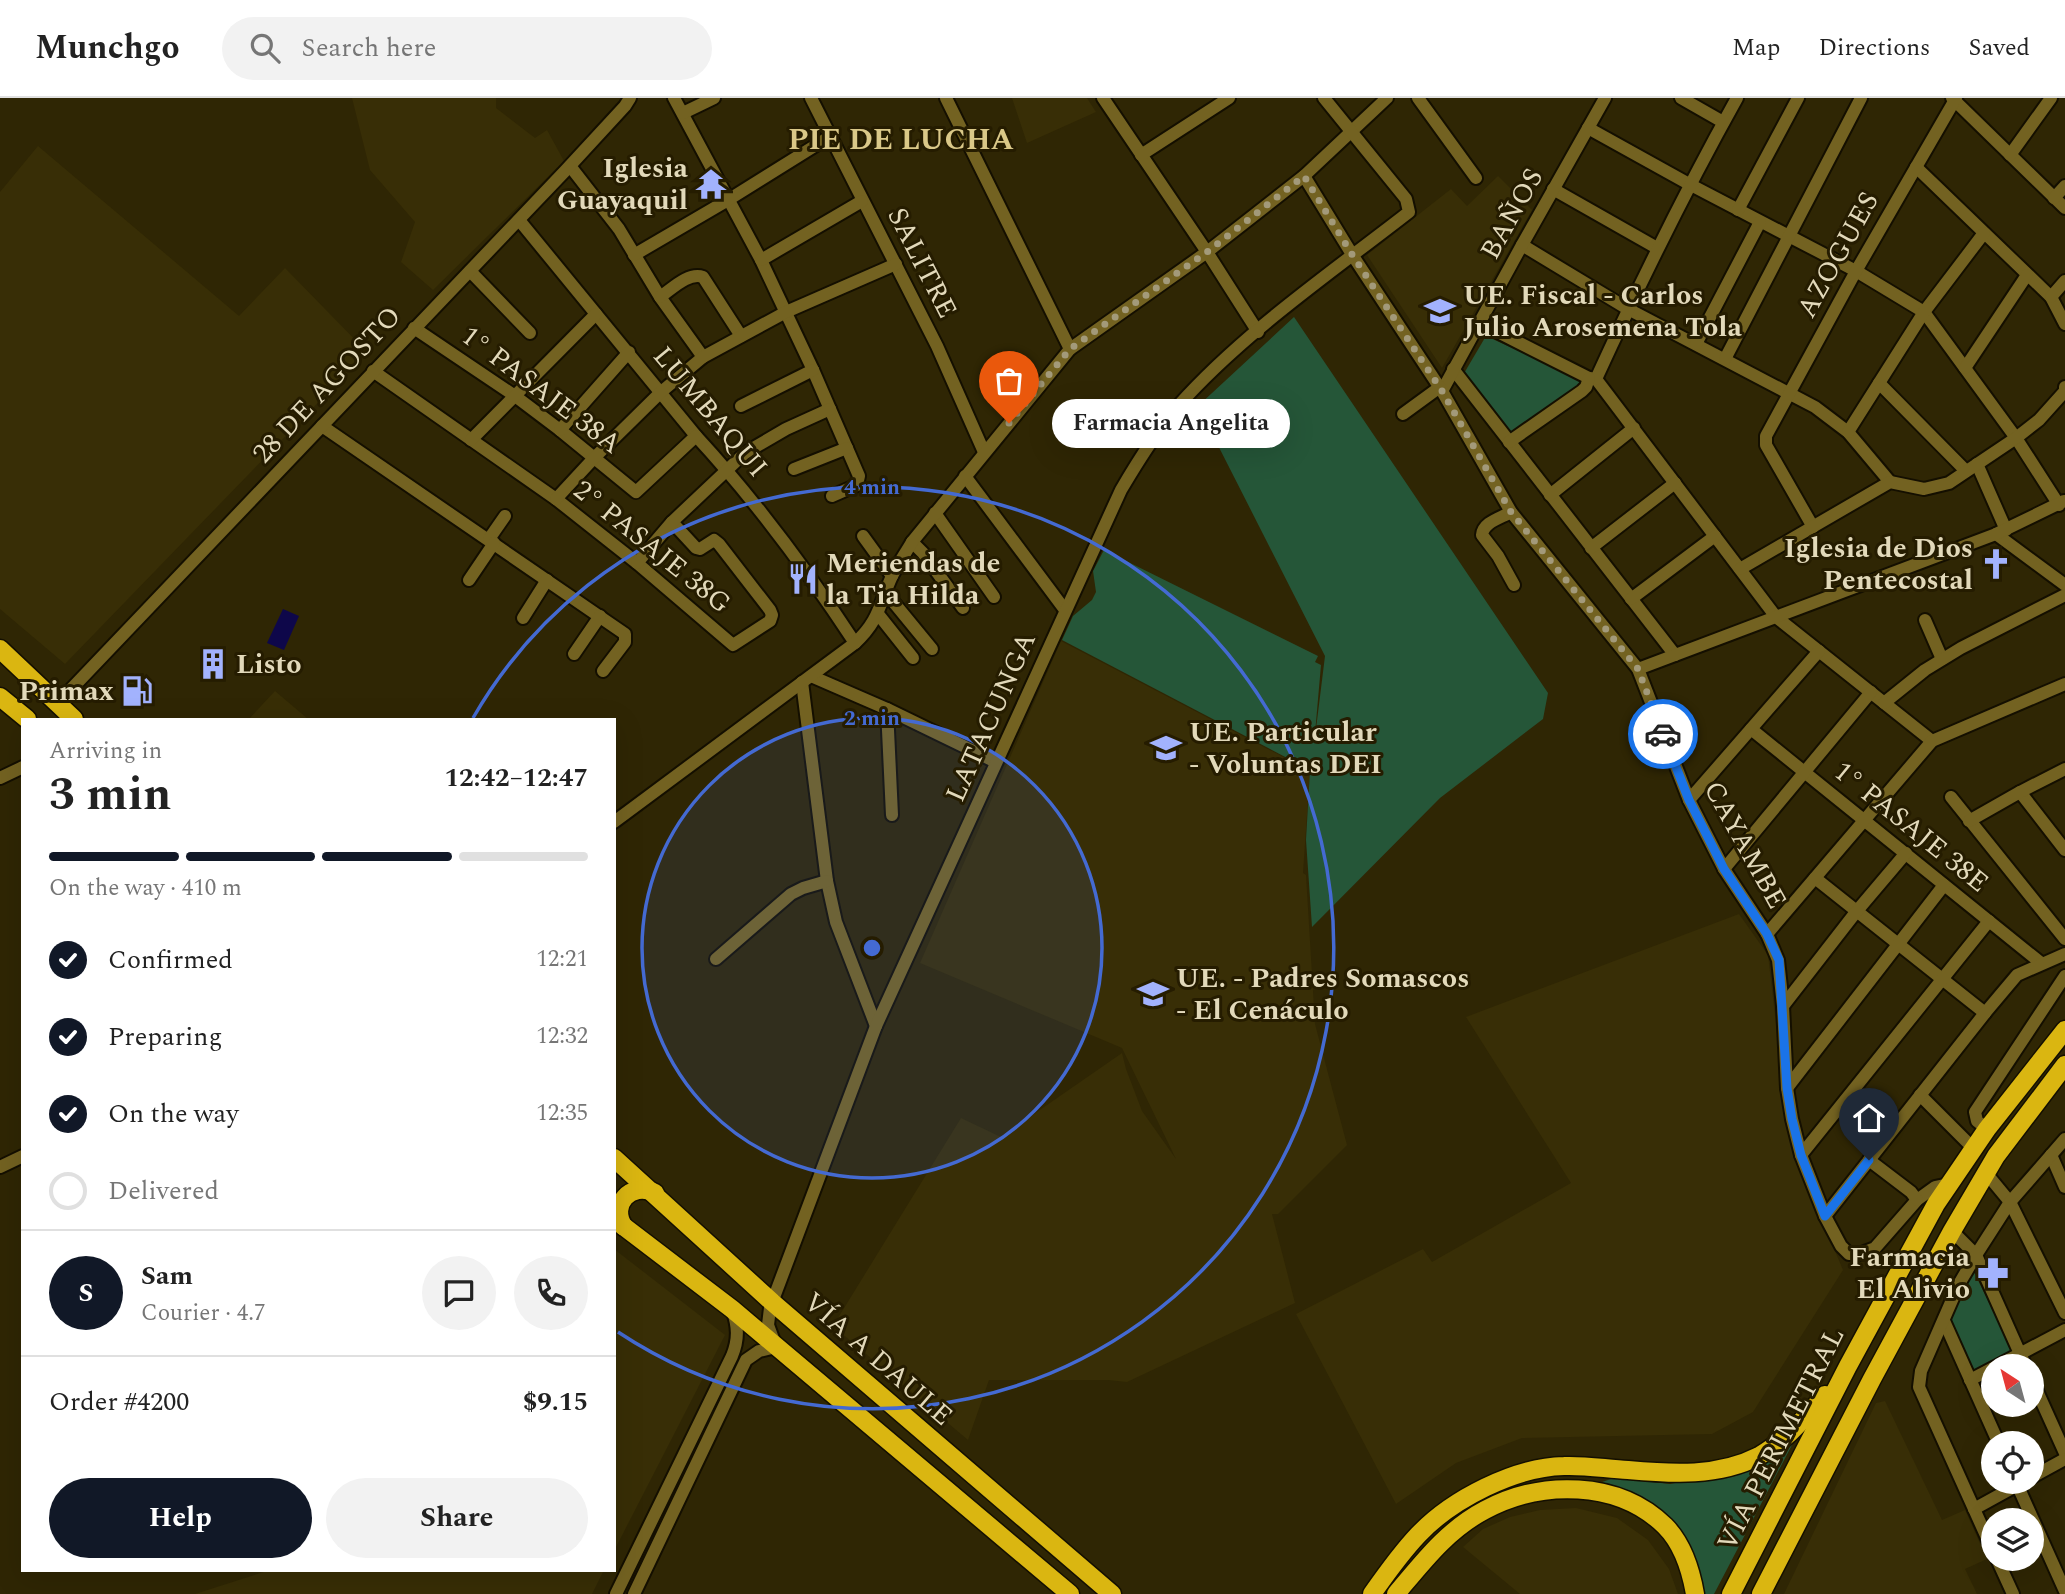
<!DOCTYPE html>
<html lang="en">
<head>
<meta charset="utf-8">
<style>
	:root { --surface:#fff; --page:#f2f2f2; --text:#222; --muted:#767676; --line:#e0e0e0; --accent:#111827 }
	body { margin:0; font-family:Spectral,serif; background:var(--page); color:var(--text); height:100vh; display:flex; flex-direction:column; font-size:26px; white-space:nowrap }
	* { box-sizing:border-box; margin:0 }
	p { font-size:23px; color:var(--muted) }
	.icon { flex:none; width:38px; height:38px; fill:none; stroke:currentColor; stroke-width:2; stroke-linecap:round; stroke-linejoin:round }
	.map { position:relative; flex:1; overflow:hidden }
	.side { position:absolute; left:21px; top:620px; width:595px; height:854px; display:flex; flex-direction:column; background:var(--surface); border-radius:0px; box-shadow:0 7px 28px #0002 }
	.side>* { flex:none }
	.needle { width:46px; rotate:324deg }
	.tools { position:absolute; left:1981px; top:1256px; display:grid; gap:14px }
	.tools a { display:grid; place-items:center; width:63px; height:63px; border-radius:50%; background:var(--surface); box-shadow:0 7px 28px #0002; font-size:35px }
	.pin { position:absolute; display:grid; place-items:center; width:60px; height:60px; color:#fff; margin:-72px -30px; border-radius:50% 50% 50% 0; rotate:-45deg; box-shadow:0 0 7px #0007 }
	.pin .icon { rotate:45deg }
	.courier { position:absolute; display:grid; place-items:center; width:70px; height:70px; margin:-35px; border:5px solid #1a73e8; border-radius:50%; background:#fff; color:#222; box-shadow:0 2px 9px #0007 }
	.bubble { position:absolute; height:49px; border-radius:24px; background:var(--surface); box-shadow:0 7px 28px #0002; font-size:23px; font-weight:700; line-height:49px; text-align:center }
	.overview em { font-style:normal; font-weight:700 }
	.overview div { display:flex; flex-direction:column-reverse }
	.overview { display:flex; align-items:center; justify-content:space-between; height:119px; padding:0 28px }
	h1 { font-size:46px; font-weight:700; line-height:52px }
	.bar { display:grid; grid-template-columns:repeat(4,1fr); gap:10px 7px; align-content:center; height:84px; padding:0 28px }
	.bar i { height:9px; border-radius:5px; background:var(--line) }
	.bar .selected { background:var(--accent) }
	.bar p { grid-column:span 4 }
	.line { display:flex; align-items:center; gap:18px; padding:0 28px; border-top:2px solid var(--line) }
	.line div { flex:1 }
	.round { display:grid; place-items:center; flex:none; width:74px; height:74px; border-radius:37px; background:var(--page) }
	ol { padding:0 28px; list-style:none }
	li { display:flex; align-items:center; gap:21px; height:77px }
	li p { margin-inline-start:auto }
	li .icon { padding:7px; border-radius:50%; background:var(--accent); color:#fff; stroke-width:4 }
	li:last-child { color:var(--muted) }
	li i { width:38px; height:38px; border:4px solid var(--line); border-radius:50% }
	.button { display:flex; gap:14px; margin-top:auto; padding:14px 28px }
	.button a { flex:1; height:80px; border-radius:42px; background:var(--accent); color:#fff; font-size:28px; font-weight:700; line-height:80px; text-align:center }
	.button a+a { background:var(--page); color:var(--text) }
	header { display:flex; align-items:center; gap:42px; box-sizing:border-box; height:98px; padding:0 35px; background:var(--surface); border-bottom:2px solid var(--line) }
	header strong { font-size:33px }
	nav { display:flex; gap:38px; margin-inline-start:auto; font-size:24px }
	.search { width:490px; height:63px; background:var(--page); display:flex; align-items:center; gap:18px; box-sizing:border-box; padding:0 24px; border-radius:38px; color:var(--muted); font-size:26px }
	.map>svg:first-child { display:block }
</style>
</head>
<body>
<header>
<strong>Munchgo</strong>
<div class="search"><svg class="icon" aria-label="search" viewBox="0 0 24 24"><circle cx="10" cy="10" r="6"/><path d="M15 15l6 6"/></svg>Search here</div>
<nav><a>Map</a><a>Directions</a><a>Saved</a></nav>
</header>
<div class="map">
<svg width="2065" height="1496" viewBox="0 0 2065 1496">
	<rect width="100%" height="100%" fill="#2f2604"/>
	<!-- built -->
	<g fill="#382e06">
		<polygon points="352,0 496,0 496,10 535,40 547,32 564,63 433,192 401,164 415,124 370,72"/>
		<polygon points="1012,0 1087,0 1096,14 1027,45"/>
		<polygon points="38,48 239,218 285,170 367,254 65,566 0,511 0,94"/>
		<polygon points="1498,78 1532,112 1442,270 1367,157 1451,91 1467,108"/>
		<polygon points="1061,543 1310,673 1303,775 1306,777 1315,926 1347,1047 1278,1116 1272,1116 1295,1205 1127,1284 1108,1282 989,1282 968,1342 833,1228 961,1020 1001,1039 1122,955 1126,971 1142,1013 1176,1061 1122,950 920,865"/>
		<polygon points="275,593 308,621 249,621"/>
		<polygon points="1739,816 1768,857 1788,1029 1797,1062 1843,1172 1753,1314 1712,1336 1522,1340 1456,1365 1396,1406 1296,1216 1423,1151 1432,1164 1571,1085 1466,919"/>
		<polygon points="614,1151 725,1237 614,1453"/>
		<polygon points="1885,1303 1942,1422 1965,1412 1987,1461 1965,1471 1977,1496 1784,1496 1876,1305"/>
		<polygon points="1576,1410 1617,1420 1648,1442 1669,1471 1678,1496 1520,1496 1463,1449 1483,1431 1510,1419 1540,1412"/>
		<polygon points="270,1472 604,1472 592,1496 195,1496"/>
	</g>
	<!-- green -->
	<g fill="#255638">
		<polygon points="1294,219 1548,595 1543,621 1440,700 1312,829 1306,742 1310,672 1062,542 1073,518 1092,502 1096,494 1093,473 1104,452 1318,558 1315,564 1321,567 1314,647 1325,558 1198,308"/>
		<polygon points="1486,238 1582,282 1580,286 1509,340 1463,277"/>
		<polygon points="1973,1172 2014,1256 1974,1278 1947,1223 1970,1174"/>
		<polygon points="1793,1345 1714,1496 1705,1496 1699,1472 1675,1429 1641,1398 1602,1384 1614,1380 1670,1386 1743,1372"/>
	</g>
	<!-- water -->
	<polygon fill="#0e074a" points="283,511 299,518 284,552 267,545"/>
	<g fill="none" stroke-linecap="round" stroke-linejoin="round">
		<defs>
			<g id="minor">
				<polyline points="674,0 761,162 813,272 859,378 857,387 832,398"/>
				<polyline points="811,0 937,248 984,354"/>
				<polyline points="946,0 1070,251"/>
				<polyline points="1103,0 1207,154 1258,234"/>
				<polyline points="1418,0 1476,80"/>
				<polyline points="1681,0 1723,24"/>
				<polyline points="1952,0 2065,110"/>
				<polyline points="683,15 714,0"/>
				<polyline points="1588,30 1689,86 1856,173 1924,214 2016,340 2059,407"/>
				<polyline points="1141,57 1229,0"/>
				<polyline points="2010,57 2051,0"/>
				<polyline points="570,68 619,131 660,199 703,259"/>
				<polyline points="1916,69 2051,199 2065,226"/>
				<polyline points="1304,78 1353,158 1442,293 1511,414 1638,571 1689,702 1724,771 1767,836 1778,862 1783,908 1787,990 1792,1021 1801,1057 1825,1118 1841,1148 1849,1156 1859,1156 1875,1150 1917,1102 1935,1089 1949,1086"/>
				<polyline points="1553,91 1657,150"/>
				<polyline points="2054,100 2065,88"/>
				<polyline points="1738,112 1798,0"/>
				<path d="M519 122 696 338C755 402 807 472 855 545"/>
				<polyline points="1522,147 1628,211 1815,309 1848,334 1890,384"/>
				<polyline points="634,157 728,102 829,39"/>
				<polyline points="761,162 862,103"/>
				<polyline points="470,173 530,235"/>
				<path d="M660 199C672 191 688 174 703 179L741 238"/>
				<polyline points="2051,199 2065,183"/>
				<polyline points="1480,225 1589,280 1596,281 1776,519 1932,643"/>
				<polyline points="414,230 515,298 560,332 636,394 696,338"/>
				<polyline points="1696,246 1760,124"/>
				<polyline points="1725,261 1861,0"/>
				<polyline points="1965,270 2027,177"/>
				<polyline points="1453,271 1675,557"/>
				<polyline points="373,273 556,401 637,465 733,547 770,523 772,517 770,512 719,446 714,442 700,451 696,450 672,424"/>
				<path d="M1596 281C1640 185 1685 93 1737 0"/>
				<polyline points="1879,285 1966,373"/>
				<polyline points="1442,293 1522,147 1605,0"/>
				<polyline points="741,308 813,272"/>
				<polyline points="1403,316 1440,289"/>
				<polyline points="322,328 625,536 625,544 603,573"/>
				<polyline points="560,332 629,254"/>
				<polyline points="1848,334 1924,214 1984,135"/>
				<polyline points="471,342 596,216"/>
				<polyline points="1509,344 1582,293 1586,289 1589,280"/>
				<polyline points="1977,366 2006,432"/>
				<polyline points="794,371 847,350"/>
				<polyline points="965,378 1065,512"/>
				<polyline points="1550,397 1634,330"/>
				<polyline points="556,401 594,360 661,294 703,259 786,214 896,166"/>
				<path d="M1511 414C1501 420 1483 424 1482 437L1498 458 1514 487"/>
				<polyline points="935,415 994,499"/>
				<polyline points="1813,429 1766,347 1766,338 1856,173 1956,0"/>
				<polyline points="1996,436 2065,487"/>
				<polyline points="863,438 892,478"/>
				<polyline points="489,441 505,418"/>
				<polyline points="912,444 923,455 963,510"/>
				<polyline points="1591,450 1675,385"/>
				<polyline points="637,465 672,424 745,355 786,331 830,311"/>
				<polyline points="1740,471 1890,384 1924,391 1949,385 2016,340 2039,322 2065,293 2065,289"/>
				<polyline points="469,482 494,445"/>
				<polyline points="886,495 932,551"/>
				<polyline points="1631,501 1715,438"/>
				<polyline points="878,516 913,560"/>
				<polyline points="523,520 547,482"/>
				<polyline points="1925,522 1942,561"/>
				<polyline points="574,556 600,518"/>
				<polyline points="1638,571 1996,436 2064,403"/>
				<polyline points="811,578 887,611 996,664"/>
				<polyline points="802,584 827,783 836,824 876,928"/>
				<polyline points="1884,605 1925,572 1961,550 2065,497"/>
				<polyline points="57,606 566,72 625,8 630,0"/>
				<polyline points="887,611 892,717"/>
				<polyline points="1751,631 2041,865"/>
				<polyline points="0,680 23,669"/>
				<polyline points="2020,694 2065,752"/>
				<polyline points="1951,699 2065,841"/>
				<polyline points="1689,702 1819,553"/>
				<polyline points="1969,723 2020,694 2065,671"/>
				<path d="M614 724 855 545C880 522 879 506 892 478 898 466 905 456 912 444L1070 251 1207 154 1304 78 1387 0"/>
				<polyline points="1724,771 1871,594"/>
				<polyline points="1815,780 1985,915"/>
				<polyline points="1767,836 1932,643 2065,586"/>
				<polyline points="716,861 791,796 803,790 827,783"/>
				<polyline points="1783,908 1856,814 1906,755"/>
				<polyline points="1787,990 1944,787"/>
				<polyline points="1920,997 1974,1051"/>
				<polyline points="1987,1031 1977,1023 1975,1014 2065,878"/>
				<polyline points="1801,1057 1989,823"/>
				<polyline points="2051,1057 2065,1089"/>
				<polyline points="1869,1062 1911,1094 1917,1102"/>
				<polyline points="0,1069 23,1058"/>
				<polyline points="1986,1075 2010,1104 2065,1215"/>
				<polyline points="1825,1118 1985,915 2017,877 2065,856"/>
				<polyline points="1952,1133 1976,1157 2026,1269"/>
				<polyline points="1944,1223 1999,1346"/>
				<polyline points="1995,1269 2065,1232"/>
				<polyline points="1970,1282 1993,1270"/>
				<polyline points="2032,1282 2065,1355"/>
				<polyline points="2032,1379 2065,1361"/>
				<polyline points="2016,1384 2065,1493"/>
				<polyline points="1974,1411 2023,1384"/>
				<polyline points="1993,1453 1919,1289 1921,1273 1959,1186 1976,1157 2010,1104 2065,1041"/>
				<polyline points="1997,1461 2013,1496"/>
				<path d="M616 1496 732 1258C739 1241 738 1228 732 1211"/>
				<path d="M634 1496 746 1262 759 1253 776 1249 768 1227 770 1210 876 928 1121 392C1138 363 1156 334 1178 308 1243 235 1332 174 1409 114L1406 101 1324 0"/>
			</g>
			<g id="highway">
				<polyline points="0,551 74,621"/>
				<polyline points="0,599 27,621"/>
				<polyline points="614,1060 772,1204 1112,1496"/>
				<polyline points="614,1121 732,1211 1070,1496"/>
				<path d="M624 1129C609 1107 631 1083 655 1095"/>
				<path d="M1372 1496C1386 1476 1401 1455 1418 1437 1452 1401 1515 1369 1564 1368 1585 1367 1607 1371 1628 1372 1672 1376 1718 1379 1759 1358 1786 1343 1805 1319 1825 1297"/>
				<path d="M1396 1496C1423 1464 1447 1432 1485 1412 1541 1382 1618 1382 1665 1428 1682 1445 1691 1473 1695 1496"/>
				<polyline points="1731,1496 1848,1268 1936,1106 1987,1031 2065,932"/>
				<polyline points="1761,1496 1872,1281 1952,1133 1996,1058 2065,967"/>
			</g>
		</defs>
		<!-- minor casing -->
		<use href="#minor" stroke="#140f00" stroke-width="16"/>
		<!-- highway casing -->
		<use href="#highway" stroke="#140f00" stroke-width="21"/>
		<!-- minor -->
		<use href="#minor" stroke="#736221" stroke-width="12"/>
		<!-- highway -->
		<use href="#highway" stroke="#dab611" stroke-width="18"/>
	</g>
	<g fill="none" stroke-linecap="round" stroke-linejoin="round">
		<!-- done -->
		<polyline stroke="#a39a7a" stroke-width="7" stroke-dasharray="0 12.6" points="1009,325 1070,251 1207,154 1304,78 1353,158 1442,293 1511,414 1638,571 1663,636"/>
		<!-- route -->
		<polyline stroke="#1a73e8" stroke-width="9" points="1663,636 1689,702 1724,771 1767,836 1779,862 1787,990 1792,1021 1801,1057 1825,1118 1869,1062"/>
	</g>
	<!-- distance rings -->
	<circle cx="872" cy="850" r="230" fill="#446ad2" fill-opacity=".12"/>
	<g fill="none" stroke="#446ad2" stroke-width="3.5">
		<circle cx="872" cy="850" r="230"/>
		<path d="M473 620A461 461 0 1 1 618 1234"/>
	</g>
	<!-- icons -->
	<defs>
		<symbol id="temple-bare" viewBox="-9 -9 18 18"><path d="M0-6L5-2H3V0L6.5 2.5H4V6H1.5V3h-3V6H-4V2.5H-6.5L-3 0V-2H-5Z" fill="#a2b2fd" stroke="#251c00" stroke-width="2.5" paint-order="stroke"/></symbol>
		<symbol id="school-bare" viewBox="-9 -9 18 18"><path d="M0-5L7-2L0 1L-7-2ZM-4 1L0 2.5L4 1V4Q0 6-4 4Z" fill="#a2b2fd" stroke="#251c00" stroke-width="2.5" paint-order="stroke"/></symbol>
		<symbol id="church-bare" viewBox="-9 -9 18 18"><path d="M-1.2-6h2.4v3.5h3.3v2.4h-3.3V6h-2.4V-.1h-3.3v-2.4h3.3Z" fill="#a2b2fd" stroke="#251c00" stroke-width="2.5" paint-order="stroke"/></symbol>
		<symbol id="restaurant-bare" viewBox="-9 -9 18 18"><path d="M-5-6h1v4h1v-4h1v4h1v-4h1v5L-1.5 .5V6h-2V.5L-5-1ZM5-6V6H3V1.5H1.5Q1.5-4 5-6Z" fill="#a2b2fd" stroke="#251c00" stroke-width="2.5" paint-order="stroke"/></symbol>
		<symbol id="building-bare" viewBox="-9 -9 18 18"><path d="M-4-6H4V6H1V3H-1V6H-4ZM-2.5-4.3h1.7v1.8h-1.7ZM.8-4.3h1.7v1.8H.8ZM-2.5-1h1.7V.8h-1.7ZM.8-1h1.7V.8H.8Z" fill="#a2b2fd" stroke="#251c00" stroke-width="2.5" paint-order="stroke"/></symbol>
		<symbol id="fuel-bare" viewBox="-9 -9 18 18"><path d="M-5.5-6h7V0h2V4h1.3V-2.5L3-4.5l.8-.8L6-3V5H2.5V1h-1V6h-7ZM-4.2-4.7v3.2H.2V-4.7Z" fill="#a2b2fd" stroke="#251c00" stroke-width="2.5" paint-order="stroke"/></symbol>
		<symbol id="pharmacy-bare" viewBox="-9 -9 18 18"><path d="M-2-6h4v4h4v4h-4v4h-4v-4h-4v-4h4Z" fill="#a2b2fd" stroke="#251c00" stroke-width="2.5" paint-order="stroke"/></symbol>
	</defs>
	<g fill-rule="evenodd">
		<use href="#temple-bare" x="689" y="64" width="44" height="44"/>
		<use href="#school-bare" x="1418" y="191" width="44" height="44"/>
		<use href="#church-bare" x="1974" y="444" width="44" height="44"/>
		<use href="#restaurant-bare" x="781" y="459" width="44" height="44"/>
		<use href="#building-bare" x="191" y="544" width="44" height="44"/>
		<use href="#fuel-bare" x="115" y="571" width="44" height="44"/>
		<use href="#school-bare" x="1144" y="628" width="44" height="44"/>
		<use href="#school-bare" x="1131" y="874" width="44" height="44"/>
		<use href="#pharmacy-bare" x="1971" y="1153" width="44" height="44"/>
	</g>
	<g text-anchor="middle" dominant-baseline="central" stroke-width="6" stroke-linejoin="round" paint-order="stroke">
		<!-- poi labels -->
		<g font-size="28" font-weight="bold" fill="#e2d9ba" stroke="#251c00" text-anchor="start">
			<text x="688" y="70" text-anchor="end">Iglesia<tspan x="688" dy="32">Guayaquil</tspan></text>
			<text x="1463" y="197">UE. Fiscal - Carlos<tspan x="1463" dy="32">Julio Arosemena Tola</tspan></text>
			<text x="1973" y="450" text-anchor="end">Iglesia de Dios<tspan x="1973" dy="32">Pentecostal</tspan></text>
			<text x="826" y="465">Meriendas de<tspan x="826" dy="32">la Tia Hilda</tspan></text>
			<text x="236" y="566">Listo</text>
			<text x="114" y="593" text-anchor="end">Primax</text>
			<text x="1189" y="634">UE. Particular<tspan x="1189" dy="32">- Voluntas DEI</tspan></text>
			<text x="1176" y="880">UE. - Padres Somascos<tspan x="1176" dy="32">- El Cenáculo</tspan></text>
			<text x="1970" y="1159" text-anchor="end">Farmacia<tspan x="1970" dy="32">El Alivio</tspan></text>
		</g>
		<!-- street labels -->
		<g font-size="28" fill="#e2d9ba" stroke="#251c00">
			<text transform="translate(1512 116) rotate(-61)">BAÑOS</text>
			<text transform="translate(1838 157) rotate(-61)">AZOGUES</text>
			<text transform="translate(922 165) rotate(63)">SALITRE</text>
			<text transform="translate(327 287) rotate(-47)">28 DE AGOSTO</text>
			<text transform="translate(541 292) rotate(37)">1° PASAJE 38A</text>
			<text transform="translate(710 314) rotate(50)">LUMBAQUI</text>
			<text transform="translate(652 449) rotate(39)">2° PASAJE 38G</text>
			<text transform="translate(991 619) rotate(-66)">LATACUNGA</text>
			<text transform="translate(1911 729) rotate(39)">1° PASAJE 38E</text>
			<text transform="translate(1745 747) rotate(61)">CAYAMBE</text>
			<text transform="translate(878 1261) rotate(41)">VÍA A DAULE</text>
			<text transform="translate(1781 1341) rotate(-63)">VÍA PERIMETRAL</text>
		</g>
		<!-- neighbourhood labels -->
		<g font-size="30" font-weight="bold" fill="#dac888" stroke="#251c00">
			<text x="901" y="42">PIE DE LUCHA</text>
		</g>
	</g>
	<circle cx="872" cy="850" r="10" fill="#446ad2" stroke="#251c00" stroke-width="3.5"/>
	<g font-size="21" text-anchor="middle" font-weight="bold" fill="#446ad2" stroke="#251c00" stroke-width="6" stroke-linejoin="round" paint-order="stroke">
		<text x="872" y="396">4 min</text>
		<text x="872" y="627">2 min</text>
	</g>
</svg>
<div class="tools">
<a><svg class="needle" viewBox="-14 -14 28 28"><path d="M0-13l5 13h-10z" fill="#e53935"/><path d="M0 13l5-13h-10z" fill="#767676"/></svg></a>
<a><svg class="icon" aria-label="locate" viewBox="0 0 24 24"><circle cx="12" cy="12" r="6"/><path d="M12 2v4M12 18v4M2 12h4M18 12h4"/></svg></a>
<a><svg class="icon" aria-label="layers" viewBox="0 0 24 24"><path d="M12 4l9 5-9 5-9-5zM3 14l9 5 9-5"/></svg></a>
</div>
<div class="pin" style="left:1009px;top:325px;background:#ea580c"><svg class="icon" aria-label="bag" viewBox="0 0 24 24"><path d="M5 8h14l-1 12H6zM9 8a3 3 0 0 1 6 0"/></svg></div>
<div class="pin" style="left:1869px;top:1062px;background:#1f2937"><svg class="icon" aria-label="home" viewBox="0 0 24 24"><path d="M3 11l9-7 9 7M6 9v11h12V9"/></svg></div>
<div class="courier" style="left:1663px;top:636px"><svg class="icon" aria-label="car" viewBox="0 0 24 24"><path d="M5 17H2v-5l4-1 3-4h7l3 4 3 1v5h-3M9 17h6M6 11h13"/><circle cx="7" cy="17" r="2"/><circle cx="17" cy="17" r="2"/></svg></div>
<div class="bubble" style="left:1052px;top:301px;width:238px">Farmacia Angelita</div>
<section class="side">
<div class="overview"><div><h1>3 min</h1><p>Arriving in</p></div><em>12:42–12:47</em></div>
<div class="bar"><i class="selected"></i><i class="selected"></i><i class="selected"></i><i></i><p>On the way · 410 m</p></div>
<ol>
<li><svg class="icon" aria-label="check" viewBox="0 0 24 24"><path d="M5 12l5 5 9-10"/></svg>Confirmed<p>12:21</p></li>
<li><svg class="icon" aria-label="check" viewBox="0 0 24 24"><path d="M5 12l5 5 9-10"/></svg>Preparing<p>12:32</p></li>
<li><svg class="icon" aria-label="check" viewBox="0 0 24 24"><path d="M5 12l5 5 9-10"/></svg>On the way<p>12:35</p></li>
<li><i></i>Delivered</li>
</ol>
<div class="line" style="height:126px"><b class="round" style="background:var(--accent);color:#fff">S</b><div><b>Sam</b><p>Courier · 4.7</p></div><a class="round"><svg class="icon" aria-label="chat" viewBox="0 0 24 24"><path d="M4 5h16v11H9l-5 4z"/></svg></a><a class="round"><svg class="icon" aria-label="phone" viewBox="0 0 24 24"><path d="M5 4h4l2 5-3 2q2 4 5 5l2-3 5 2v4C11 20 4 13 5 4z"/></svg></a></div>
<div class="line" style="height:91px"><div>Order #4200</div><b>$9.15</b></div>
<div class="button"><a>Help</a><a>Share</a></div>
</section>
</div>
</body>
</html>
